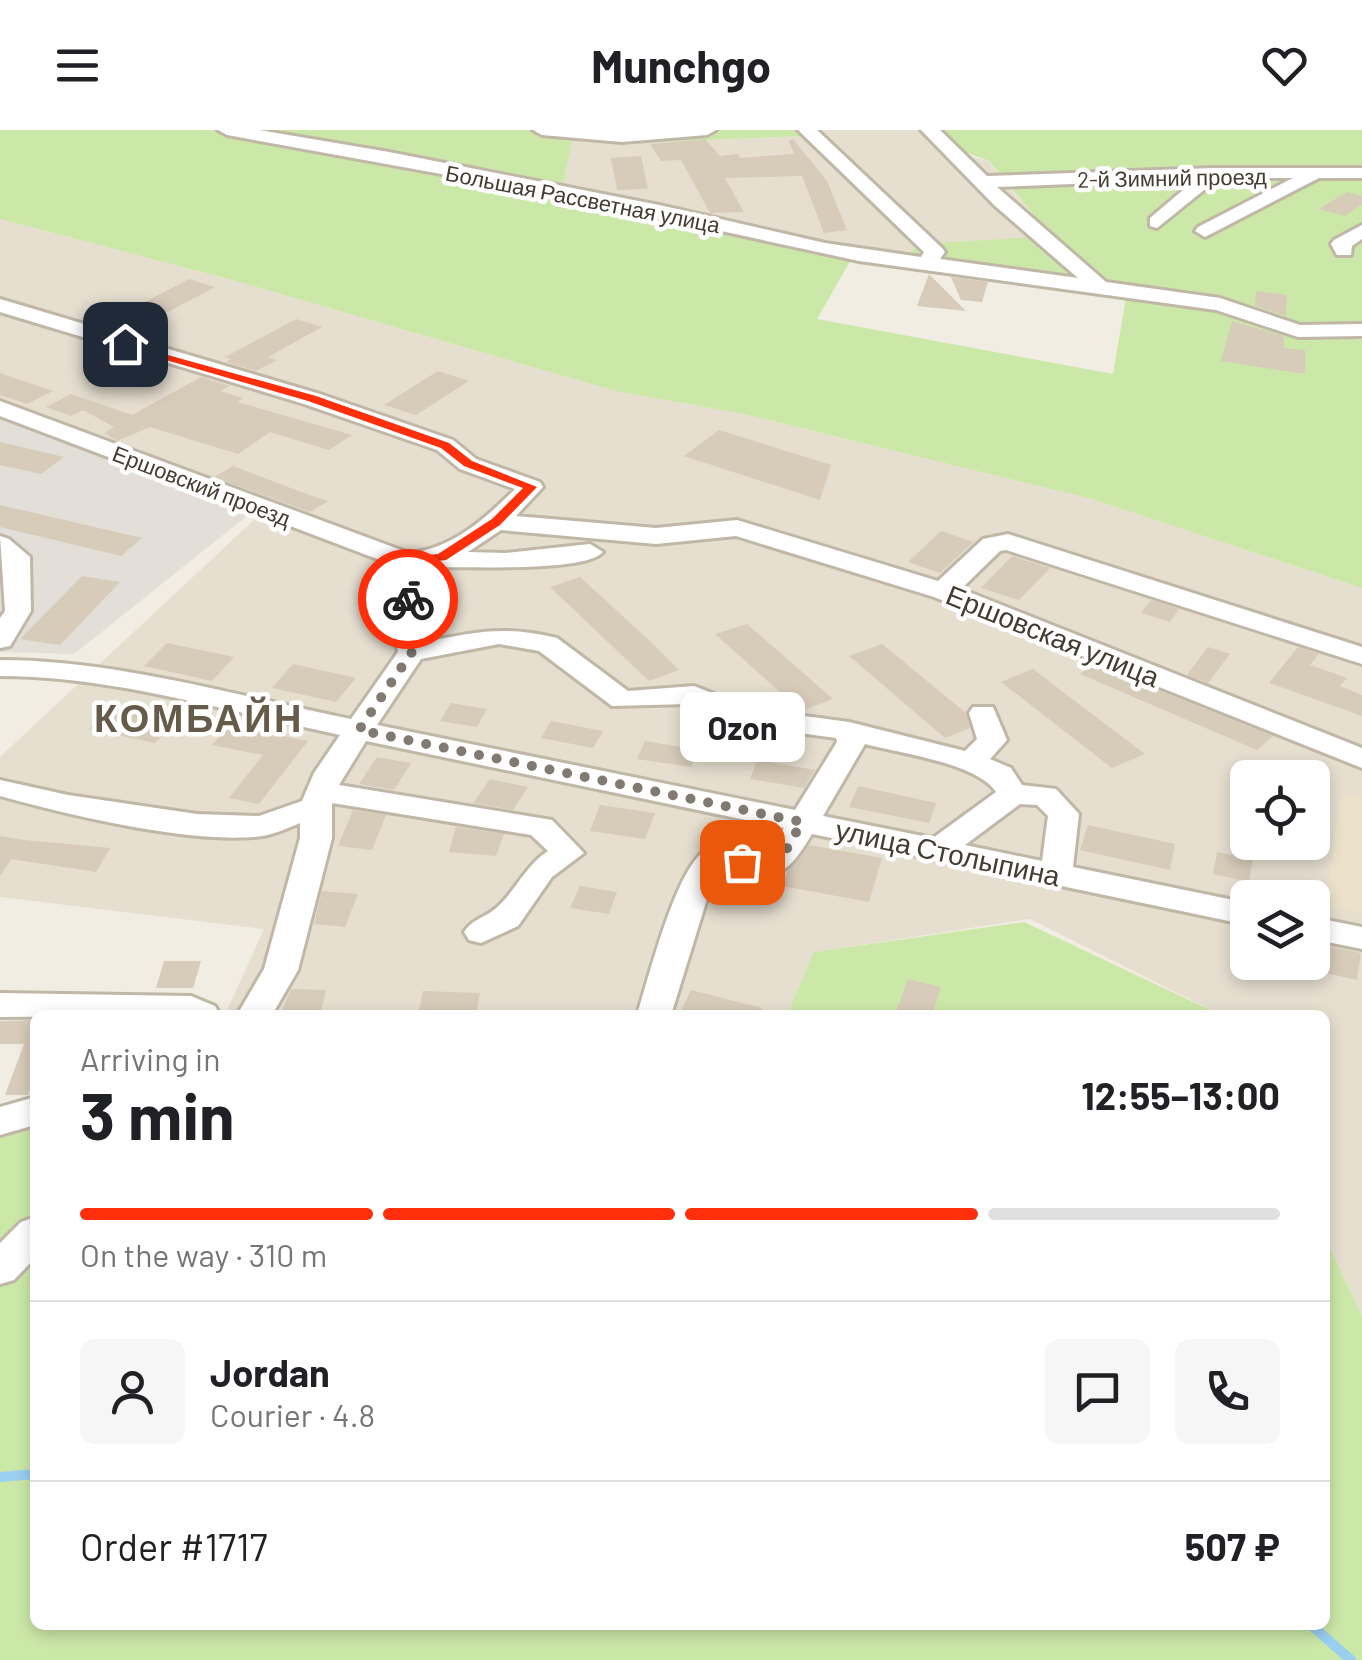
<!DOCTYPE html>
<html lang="en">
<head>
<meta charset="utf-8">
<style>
	:root { --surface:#fff; --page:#f6f6f6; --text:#202124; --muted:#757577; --line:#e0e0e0; --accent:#ff2f0c }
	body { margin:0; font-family:Barlow,sans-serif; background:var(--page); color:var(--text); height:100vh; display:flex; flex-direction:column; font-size:38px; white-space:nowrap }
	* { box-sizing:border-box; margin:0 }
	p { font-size:32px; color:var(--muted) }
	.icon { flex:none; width:55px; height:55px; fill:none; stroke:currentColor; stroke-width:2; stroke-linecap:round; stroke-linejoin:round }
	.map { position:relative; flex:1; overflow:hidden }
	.sheet { position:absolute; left:30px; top:880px; width:1300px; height:620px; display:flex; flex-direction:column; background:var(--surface); border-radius:15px; box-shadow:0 5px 15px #0003 }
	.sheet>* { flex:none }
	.tools { position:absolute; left:1230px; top:630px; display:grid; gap:20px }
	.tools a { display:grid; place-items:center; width:100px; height:100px; border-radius:15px; background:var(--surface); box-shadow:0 5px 15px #0003; font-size:50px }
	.pin { position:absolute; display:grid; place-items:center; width:85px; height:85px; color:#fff; margin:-42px; border-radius:20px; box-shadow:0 5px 15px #0006 }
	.courier { position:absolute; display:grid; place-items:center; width:100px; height:100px; margin:-50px; border:8px solid #ff2f0c; border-radius:50%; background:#fff; color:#222; box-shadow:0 2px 12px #0007 }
	.bubble { position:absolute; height:70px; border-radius:15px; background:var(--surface); box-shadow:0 5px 15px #0003; font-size:32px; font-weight:700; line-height:70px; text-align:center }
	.overview em { font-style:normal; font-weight:700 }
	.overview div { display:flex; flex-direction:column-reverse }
	.overview { display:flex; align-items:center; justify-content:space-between; height:170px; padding:0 50px }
	h1 { font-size:65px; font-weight:700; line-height:75px }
	.bar { display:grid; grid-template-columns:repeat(4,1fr); gap:15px 10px; align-content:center; height:120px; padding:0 50px }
	.bar i { height:12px; border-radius:8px; background:var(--line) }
	.bar .selected { background:var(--accent) }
	.bar p { grid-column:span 4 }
	.line { display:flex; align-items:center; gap:25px; padding:0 50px; border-top:2px solid var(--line) }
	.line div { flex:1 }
	.round { display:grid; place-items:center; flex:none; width:105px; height:105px; border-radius:15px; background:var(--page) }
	header { display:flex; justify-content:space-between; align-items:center; height:130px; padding:0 50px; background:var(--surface); font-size:45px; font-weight:700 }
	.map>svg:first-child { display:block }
</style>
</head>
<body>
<header><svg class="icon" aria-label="menu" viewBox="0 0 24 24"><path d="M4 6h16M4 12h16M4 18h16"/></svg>Munchgo<svg class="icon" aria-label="heart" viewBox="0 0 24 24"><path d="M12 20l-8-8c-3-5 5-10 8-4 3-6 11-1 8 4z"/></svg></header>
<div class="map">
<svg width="1362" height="1530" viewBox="0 0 1362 1530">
	<rect width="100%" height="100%" fill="#f2ede2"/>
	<!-- residential -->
	<g fill="#e6dfd0" fill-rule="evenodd">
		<polygon points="800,0 938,0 968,26 988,31 1051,107 920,114 905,126 856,121 562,58 573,7 614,7 633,13 805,6"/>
		<path d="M0 89 232 150 619 262 739 283 1088 368 1362 458V1186L1325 1107V885H1221L1030 789 815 822 787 885H225L264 799 0 767V627L257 387 0 275ZM1248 648H1312V712H1248ZM1248 768H1312V832H1248Z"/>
	</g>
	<!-- industrial -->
	<polygon fill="#e3ded7" points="0,286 78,316 248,385 74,524 0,522"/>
	<!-- education -->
	<polygon fill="#ece2cb" points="1341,664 1362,669 1362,783 1325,776"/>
	<!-- green -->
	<g fill="#cce8a8">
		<polygon points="0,0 800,0 806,6 633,13 614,7 573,7 562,58 856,121 817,189 1113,244 1128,156 905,126 920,114 1051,106 989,31 951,17 947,14 948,8 938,0 1362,0 1362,458 1088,368 739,283 619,262 232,150 0,89"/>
		<polygon points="1024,792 1221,885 787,885 814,822"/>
		<polygon points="35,988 35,1495 1325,1495 1325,1107 1362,1186 1362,1530 0,1530 0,1005"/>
	</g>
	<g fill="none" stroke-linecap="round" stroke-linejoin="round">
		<!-- stream -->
		<g stroke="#9acff2" stroke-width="10">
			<polyline points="0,1347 35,1344"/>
			<polyline points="1311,1495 1351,1530"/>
		</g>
	</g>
	<!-- building -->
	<g fill="#d7cbba">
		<polygon points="705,9 720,26 738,24 740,28 794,24 789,11 793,9 827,51 847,100 824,103 802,46 725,48 744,82 710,83 681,30 661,31 650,14"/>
		<polygon points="641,26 648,59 617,60 611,28"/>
		<polygon points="1347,62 1362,66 1362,74 1345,86 1319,79"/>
		<polygon points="929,144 966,181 917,176"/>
		<polygon points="951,147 988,152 982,172 961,170"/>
		<polygon points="189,149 215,157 164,184 137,176"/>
		<polygon points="1256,161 1287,165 1286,186 1255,176"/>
		<polygon points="296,189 322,197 268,227 277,230 256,241 226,232 231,229 225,227"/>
		<polygon points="1232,191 1284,206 1284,218 1305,220 1305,244 1221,231"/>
		<polygon points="438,241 469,251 416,285 384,275"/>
		<polygon points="0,243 53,261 27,274 0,265"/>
		<polygon points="201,247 230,256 220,261 243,268 238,272 352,305 329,320 270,302 238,324 150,297 117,311 104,303 114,297 83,280 71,286 46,277 71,264 132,285"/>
		<polygon points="719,300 831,335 820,370 684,326"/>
		<polygon points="0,312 64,327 41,344 0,335"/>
		<polygon points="233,336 301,362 328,371 310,382 214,347"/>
		<polygon points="0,375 142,408 121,426 0,397"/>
		<polygon points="941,401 973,412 940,443 908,432"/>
		<polygon points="1012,426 1050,438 1019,470 981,458"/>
		<polygon points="82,446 120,452 60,515 20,509"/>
		<polygon points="580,447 652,513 679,540 649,551 550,457"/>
		<polygon points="1151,470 1179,479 1170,492 1141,483"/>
		<polygon points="747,494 833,569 801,581 715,504"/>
		<polygon points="167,513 234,527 212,551 144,536"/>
		<polygon points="882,514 966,583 970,598 945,608 849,526"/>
		<polygon points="1208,517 1230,524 1208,553 1187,545"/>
		<polygon points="1298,517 1319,524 1310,535 1347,548 1340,556 1362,565 1362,586 1269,553"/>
		<polygon points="293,534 356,548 336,572 272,558"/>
		<polygon points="1092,534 1273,606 1257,620 1080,544"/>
		<polygon points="1033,539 1067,565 1145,624 1112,638 1001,552"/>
		<polygon points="451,573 487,579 477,597 440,591"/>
		<polygon points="113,574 179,587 155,613 89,599"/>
		<polygon points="551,591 603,601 593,618 541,608"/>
		<polygon points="229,595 308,611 259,674 229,668 263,625 212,615"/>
		<polygon points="645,611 699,620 691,637 637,629"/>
		<polygon points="377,627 411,633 394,660 359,654"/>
		<polygon points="757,630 815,640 804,658 750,649"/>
		<polygon points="490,649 528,657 513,680 473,673"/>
		<polygon points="858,656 936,673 929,693 849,677"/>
		<polygon points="600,675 655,683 645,709 590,701"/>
		<polygon points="353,680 386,685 372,720 338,716"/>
		<polygon points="1088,695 1175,714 1170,740 1080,720"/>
		<polygon points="456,697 504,704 496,726 449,722"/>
		<polygon points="0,706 25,710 110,718 96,742 11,729 0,746"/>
		<polygon points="809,715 882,728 869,772 782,756 788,741"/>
		<polygon points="1217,722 1253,729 1249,752 1213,744"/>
		<polygon points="580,756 617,762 609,784 570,778"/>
		<polygon points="322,761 358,764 345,797 314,794"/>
		<polygon points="1312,813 1361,823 1357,850 1312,840"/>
		<polygon points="164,831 201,831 193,858 156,858"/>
		<polygon points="908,849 941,857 932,885 895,885"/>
		<polygon points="291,859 326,860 320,885 280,885"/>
		<polygon points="691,860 762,878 761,885 679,885"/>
		<polygon points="423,861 480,863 476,885 418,885"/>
		<polygon points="35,890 35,945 28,965 5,965 24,914 0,914 0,891"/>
	</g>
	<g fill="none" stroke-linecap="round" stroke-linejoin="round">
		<defs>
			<g id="minor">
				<polygon points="218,0 259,0 389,22 659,75 825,113 921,127 924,122 798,0 817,0 942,118 945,122 940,129 1078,148 994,75 921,0 940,0 987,46 1214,38 1362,38 1362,48 1319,48 1205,107 1195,101 1198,97 1293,48 1219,48 1157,98 1150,96 1150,88 1196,49 997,57 1106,152 1220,168 1300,195 1362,194 1362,206 1298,207 1216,180 859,131 551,64 227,5"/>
				<polygon points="533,0 716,0 707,5 622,12 542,5"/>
				<polygon points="1362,95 1362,109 1352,116 1351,125 1337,125 1331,114 1334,110"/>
				<path d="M0 169 320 264 453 310 476 329 540 352 543 357 516 386 656 398 737 390 938 451 983 409 1008 404 1362 517V534L1006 420 1000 421 961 459 1362 618V638L934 467 736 406 656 414 501 400 468 422 505 423 590 414 603 422C584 444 453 435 419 438L424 512C475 502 504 495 557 508L628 561 694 556 753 579 849 592 965 621 977 609 969 583 973 577H993L1007 610 990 629 1011 638 1022 655 1056 659 1079 684 1073 737 1248 773V795L812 704C783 752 775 749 723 739L711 756 671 885H637C648 851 677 732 708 719 722 712 748 723 763 725L784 698 366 611 339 655 552 690 584 723 552 747 518 796 481 813 469 810 464 802C471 791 480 789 491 782 514 766 523 737 548 721L531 705 332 673V708L298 840 272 885H237L264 839 300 708V693C288 698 275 704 263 706 193 715 68 685 0 666V650L68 665 197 684 259 686 302 671 314 643 340 605C229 582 114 546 0 546V530C117 530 237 566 351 589L398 522 393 496V435L0 286V271L409 423C452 419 485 389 515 359L460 339 437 320 304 274 0 182ZM499 514 539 521 612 576 690 574 747 596 836 608 837 612 795 680 377 595 421 529ZM865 614C899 623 977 633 996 662L933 708 823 686ZM1020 674 1037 675 1048 686 1042 731 965 715Z"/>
				<polygon points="0,406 9,409 30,427 31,481 10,516 0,518 0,488 5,481"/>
				<polygon points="1312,787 1362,797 1362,819 1312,809"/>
				<polygon points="0,863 191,866 215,876 220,885 0,887"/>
				<polygon points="35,967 35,995 0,1005 0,977"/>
				<polygon points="35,1087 35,1128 14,1150 0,1154 0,1113 21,1092"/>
			</g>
		</defs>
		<!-- minor casing -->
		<use href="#minor" stroke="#c0b7a7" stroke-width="6"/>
		<!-- minor -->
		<use href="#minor" fill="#fff" fill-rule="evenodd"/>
	</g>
	<!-- route -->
	<polygon fill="#ff2f0c" points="121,212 316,266 449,313 472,331 537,357 500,395 446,430 412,434 414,469 403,472 401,428 438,424 492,389 523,358 464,336 441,318 308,271 121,217"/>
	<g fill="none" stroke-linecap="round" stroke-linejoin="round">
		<!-- done -->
		<polyline stroke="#807a70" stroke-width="10" stroke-dasharray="0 18" points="408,469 412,522 359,600 802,692 782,727 768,737 742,732"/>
	</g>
	<g text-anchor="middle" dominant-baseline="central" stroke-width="9" stroke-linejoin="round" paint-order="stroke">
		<!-- far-street labels -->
		<g font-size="22" fill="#433c32" stroke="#fff">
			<text transform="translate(1172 47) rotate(-1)">2-й Зимний проезд</text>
			<text transform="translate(583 68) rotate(11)">Большая Рассветная улица</text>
			<text transform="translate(202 355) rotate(21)">Ершовский проезд</text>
		</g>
		<!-- street labels -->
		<g font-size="28" fill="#433c32" stroke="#fff">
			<text transform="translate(1053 505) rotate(22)">Ершовская улица</text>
			<text transform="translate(948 722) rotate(12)">улица Столыпина</text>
		</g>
		<!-- district labels -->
		<g font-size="38" font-weight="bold" letter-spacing="2.5" fill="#665a49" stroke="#fff">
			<text x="199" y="587">КОМБАЙН</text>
		</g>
	</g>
</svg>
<div class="tools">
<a><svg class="icon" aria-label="locate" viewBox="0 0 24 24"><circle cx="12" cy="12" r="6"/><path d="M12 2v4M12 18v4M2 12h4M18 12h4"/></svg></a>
<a><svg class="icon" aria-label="layers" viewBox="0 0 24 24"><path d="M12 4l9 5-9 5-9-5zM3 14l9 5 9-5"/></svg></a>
</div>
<div class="pin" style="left:742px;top:732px;background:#ea580c"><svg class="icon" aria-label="bag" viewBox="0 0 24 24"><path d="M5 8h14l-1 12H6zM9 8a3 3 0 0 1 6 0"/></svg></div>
<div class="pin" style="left:125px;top:214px;background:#1f2937"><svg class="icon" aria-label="home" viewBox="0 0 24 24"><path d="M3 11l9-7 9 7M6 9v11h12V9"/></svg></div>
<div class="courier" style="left:408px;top:469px"><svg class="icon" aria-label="bike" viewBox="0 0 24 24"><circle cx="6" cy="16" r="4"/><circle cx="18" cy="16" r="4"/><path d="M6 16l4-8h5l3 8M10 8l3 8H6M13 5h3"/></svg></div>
<div class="bubble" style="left:680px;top:562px;width:125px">Ozon</div>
<section class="sheet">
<div class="overview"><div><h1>3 min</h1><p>Arriving in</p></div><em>12:55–13:00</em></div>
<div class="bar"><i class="selected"></i><i class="selected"></i><i class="selected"></i><i></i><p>On the way · 310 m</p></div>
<div class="line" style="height:180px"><a class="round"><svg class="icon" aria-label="person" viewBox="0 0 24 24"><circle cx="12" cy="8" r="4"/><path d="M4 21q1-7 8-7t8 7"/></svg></a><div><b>Jordan</b><p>Courier · 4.8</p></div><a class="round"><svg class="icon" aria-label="chat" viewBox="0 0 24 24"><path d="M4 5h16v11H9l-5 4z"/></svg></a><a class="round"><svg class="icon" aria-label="phone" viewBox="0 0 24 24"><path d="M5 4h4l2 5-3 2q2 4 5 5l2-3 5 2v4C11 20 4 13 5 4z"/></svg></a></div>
<div class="line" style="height:130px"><div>Order #1717</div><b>507 ₽</b></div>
</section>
</div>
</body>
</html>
